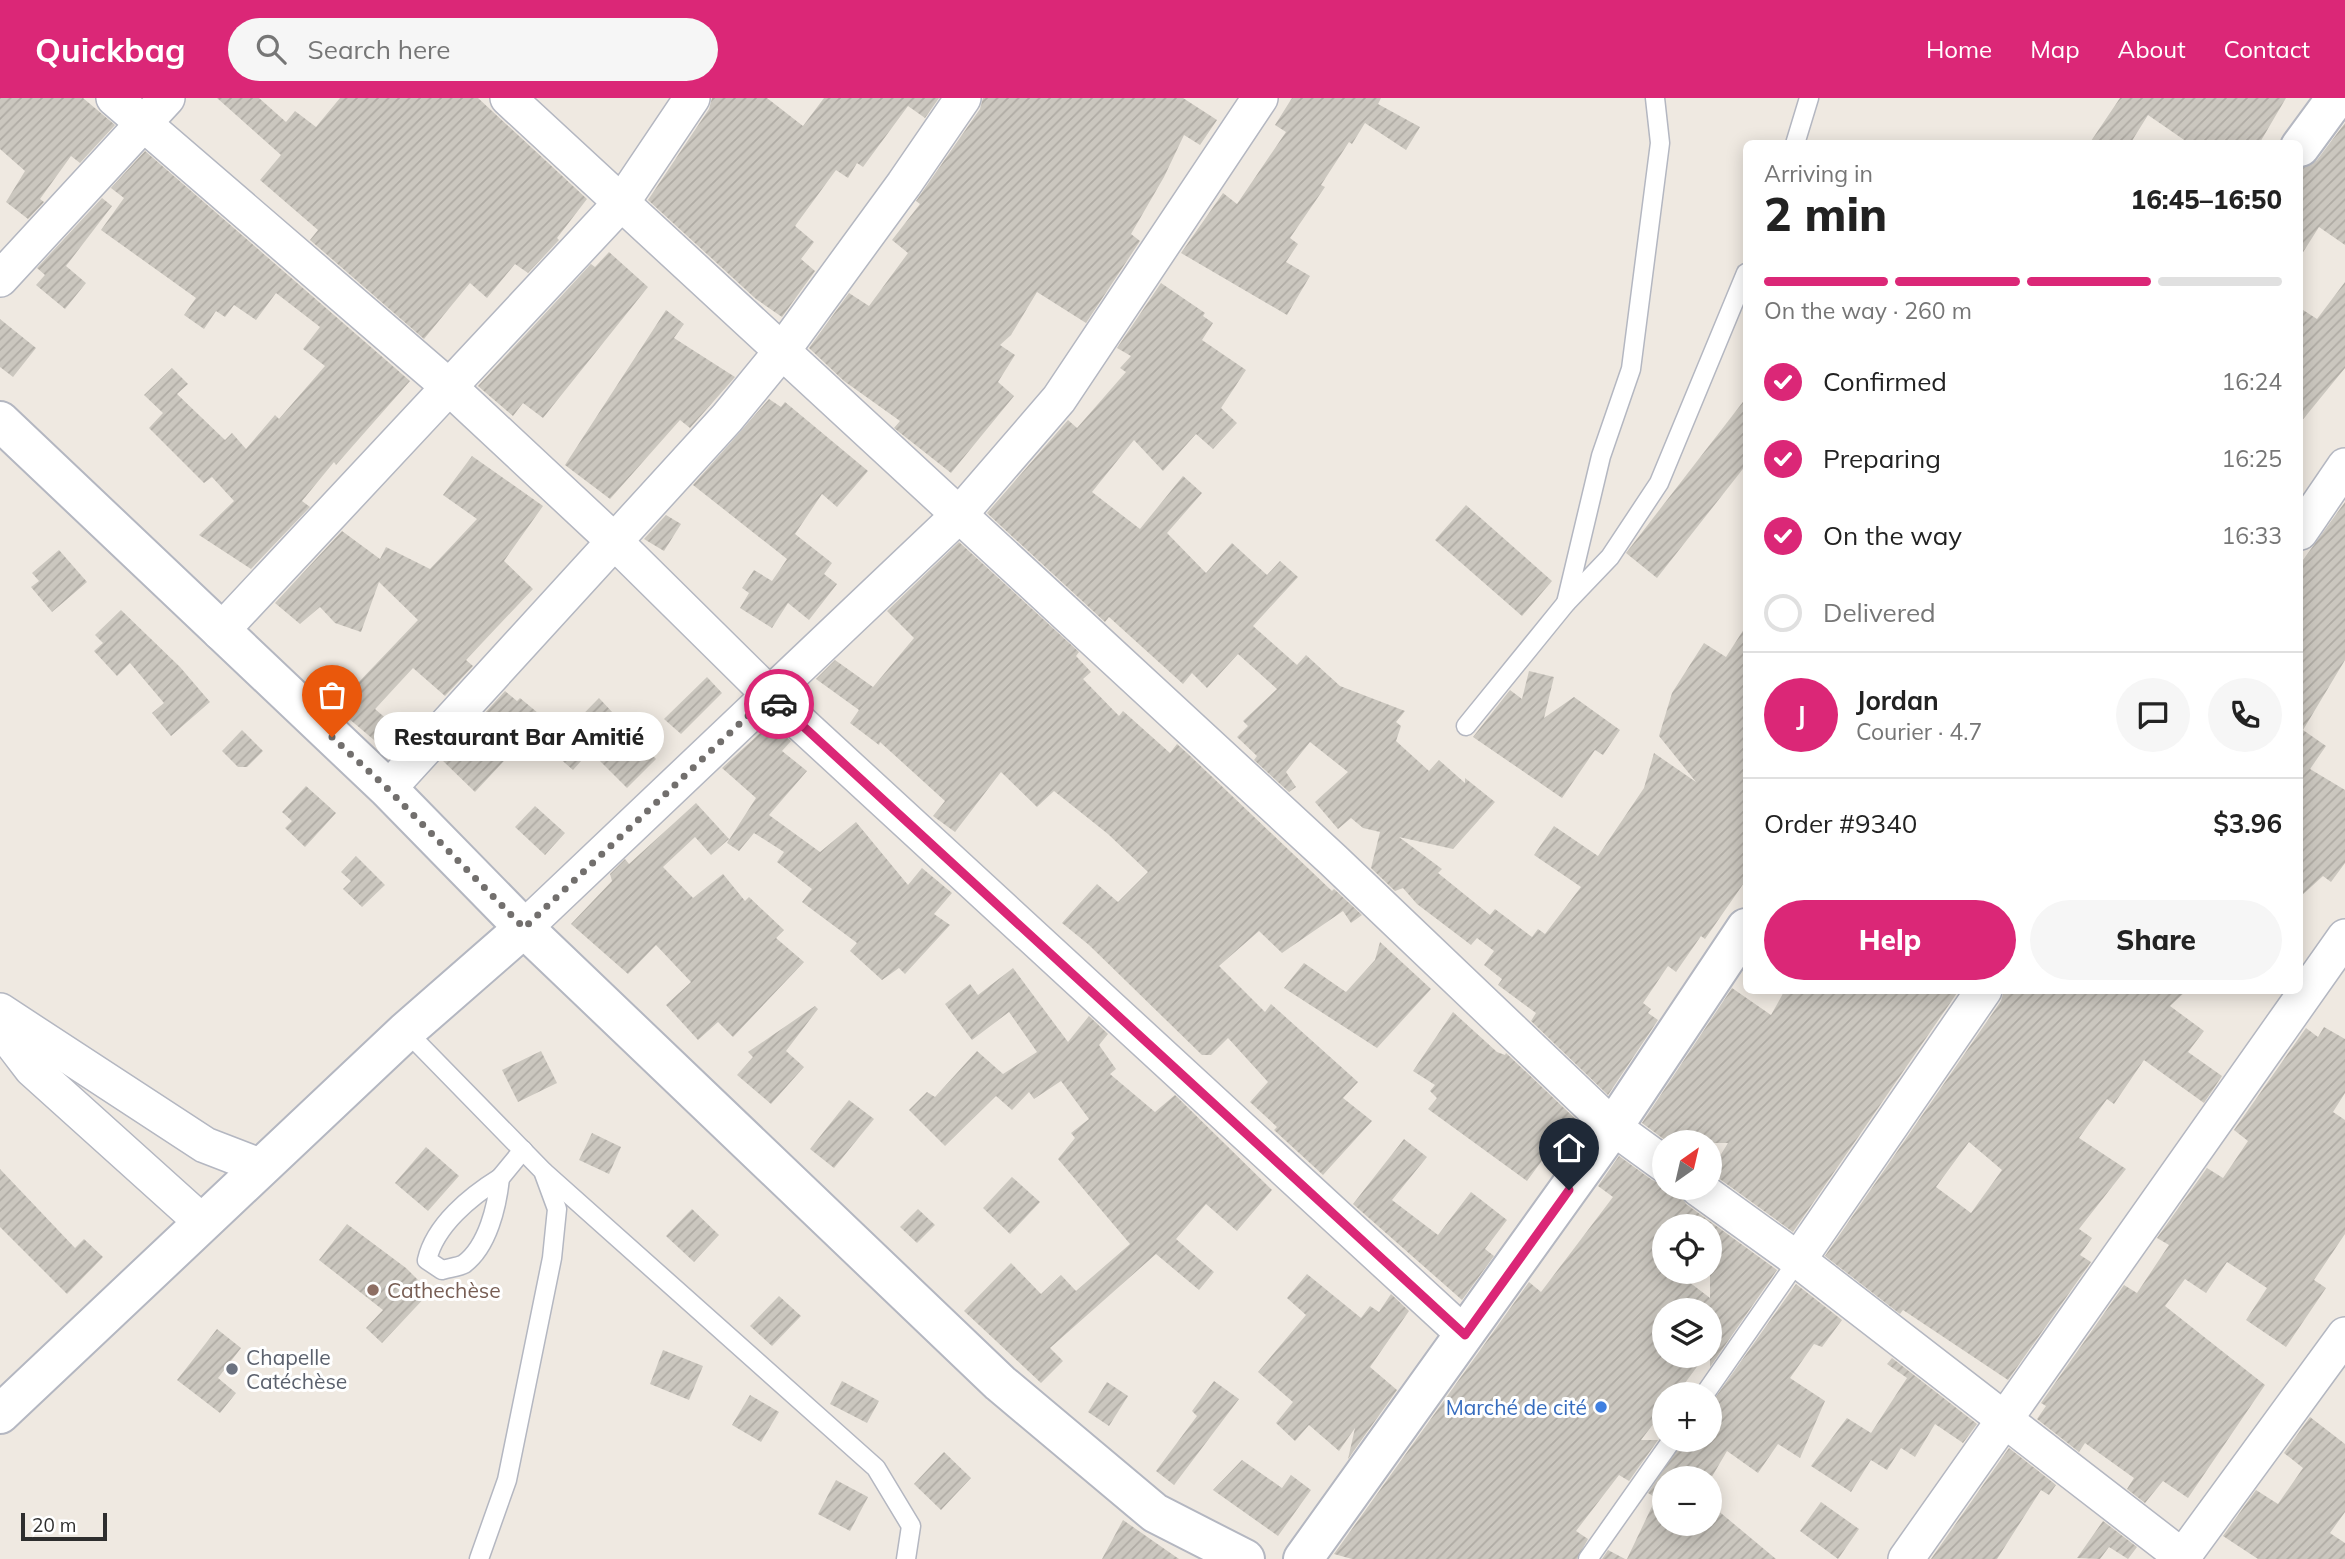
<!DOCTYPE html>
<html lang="en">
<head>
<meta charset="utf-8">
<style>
	:root { --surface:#fff; --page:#f6f6f6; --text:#222; --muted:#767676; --line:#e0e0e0; --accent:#db2777 }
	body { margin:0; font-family:Mulish,sans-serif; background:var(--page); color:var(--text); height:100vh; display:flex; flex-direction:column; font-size:26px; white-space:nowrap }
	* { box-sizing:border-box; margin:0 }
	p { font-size:23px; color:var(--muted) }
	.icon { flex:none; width:38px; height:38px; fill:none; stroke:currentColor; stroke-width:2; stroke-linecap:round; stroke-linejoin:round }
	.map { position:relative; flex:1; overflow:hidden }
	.details { position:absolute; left:1743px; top:42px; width:560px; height:854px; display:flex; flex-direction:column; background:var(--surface); border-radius:10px; box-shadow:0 4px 18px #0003 }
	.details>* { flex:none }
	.needle { width:46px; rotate:34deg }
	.tools { position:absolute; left:1652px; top:1032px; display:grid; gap:14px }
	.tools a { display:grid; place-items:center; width:70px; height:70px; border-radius:50%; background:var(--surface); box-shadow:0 4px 18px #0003; font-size:35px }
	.scale { position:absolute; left:21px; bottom:18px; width:86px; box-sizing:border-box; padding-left:7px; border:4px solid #2e2e2e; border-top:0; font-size:19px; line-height:24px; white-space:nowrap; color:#2e2e2e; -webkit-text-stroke:5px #fff; paint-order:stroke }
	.pin { position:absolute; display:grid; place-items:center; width:60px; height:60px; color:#fff; margin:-72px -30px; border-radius:50% 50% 50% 0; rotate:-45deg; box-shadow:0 0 7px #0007 }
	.pin .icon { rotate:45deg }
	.courier { position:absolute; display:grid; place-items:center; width:70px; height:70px; margin:-35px; border:5px solid #db2777; border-radius:50%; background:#fff; color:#222; box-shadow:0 2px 9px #0007 }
	.bubble { position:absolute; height:49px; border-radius:24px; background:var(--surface); box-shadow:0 4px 18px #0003; font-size:23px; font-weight:800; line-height:49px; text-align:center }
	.head em { font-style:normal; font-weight:800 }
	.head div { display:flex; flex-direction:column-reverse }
	.head { display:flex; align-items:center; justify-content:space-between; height:119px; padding:0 21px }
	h1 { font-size:46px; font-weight:800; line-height:52px }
	.bar { display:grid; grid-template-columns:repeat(4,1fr); gap:10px 7px; align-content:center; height:84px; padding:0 21px }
	.bar i { height:9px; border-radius:5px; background:var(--line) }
	.bar .selected { background:var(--accent) }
	.bar p { grid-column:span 4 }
	.line { display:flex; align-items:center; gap:18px; padding:0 21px; border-top:2px solid var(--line) }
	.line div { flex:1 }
	.round { display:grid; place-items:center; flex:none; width:74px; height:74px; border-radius:37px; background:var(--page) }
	ol { padding:0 21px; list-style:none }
	li { display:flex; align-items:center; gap:21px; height:77px }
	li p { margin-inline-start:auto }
	li .icon { padding:7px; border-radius:50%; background:var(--accent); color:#fff; stroke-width:4 }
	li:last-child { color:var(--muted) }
	li i { width:38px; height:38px; border:4px solid var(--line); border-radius:50% }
	.button { display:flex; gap:14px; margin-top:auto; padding:14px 21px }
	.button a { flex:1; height:80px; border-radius:42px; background:var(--accent); color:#fff; font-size:28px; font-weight:800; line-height:80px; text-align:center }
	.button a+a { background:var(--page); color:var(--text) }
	header { display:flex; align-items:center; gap:42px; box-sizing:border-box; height:98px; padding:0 35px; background:var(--accent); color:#fff }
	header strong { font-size:33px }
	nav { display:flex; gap:38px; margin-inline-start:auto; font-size:24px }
	.search { width:490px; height:63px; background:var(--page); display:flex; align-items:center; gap:18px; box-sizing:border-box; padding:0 24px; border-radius:38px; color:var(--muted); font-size:26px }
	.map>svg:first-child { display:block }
</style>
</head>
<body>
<header>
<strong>Quickbag</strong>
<div class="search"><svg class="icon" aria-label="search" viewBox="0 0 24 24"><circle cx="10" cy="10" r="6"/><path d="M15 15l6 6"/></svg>Search here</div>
<nav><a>Home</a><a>Map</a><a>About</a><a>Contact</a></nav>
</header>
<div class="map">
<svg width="2345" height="1461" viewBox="0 0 2345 1461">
	<defs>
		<pattern id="building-hatch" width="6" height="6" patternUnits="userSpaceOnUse" patternTransform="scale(1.75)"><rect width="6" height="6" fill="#cbc7bf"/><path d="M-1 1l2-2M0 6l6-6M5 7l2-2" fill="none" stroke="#afaba4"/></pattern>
	</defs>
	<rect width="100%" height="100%" fill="#efe9e1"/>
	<!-- building -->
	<g fill="url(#building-hatch)" fill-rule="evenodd">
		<polygon points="0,0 83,0 115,27 80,65 71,58 40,101 44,104 28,121 6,104 25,73 0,51"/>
		<polygon points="217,0 259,0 286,24 295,13 316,29 340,0 478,0 587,101 557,140 559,142 528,175 515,166 487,200 470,185 424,241 310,142 318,132 260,82 281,57"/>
		<polygon points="712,0 767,0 803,28 824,0 939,0 925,20 908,8 863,69 857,65 848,80 836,72 795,128 814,144 801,161 815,173 782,219 756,201 648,102 709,11"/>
		<polygon points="983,0 1183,0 1217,22 1200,47 1184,37 1164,79 1131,136 1140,143 1086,225 1037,194 1011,237 1000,247 1015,257 998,284 1014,298 951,375 894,330 900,323 844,283 809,250 849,195 869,208 908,155 892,142 920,106 916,103 980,11"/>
		<polygon points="1292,0 1381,0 1378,6 1420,29 1406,52 1365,25 1352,46 1349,44 1321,87 1325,89 1290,140 1298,146 1286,164 1310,178 1287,217 1181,155 1223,95 1237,106 1286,34 1275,27"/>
		<polygon points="2120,0 2286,0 2259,46 2190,46 2148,17 2130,46 2089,46"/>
		<polygon points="2345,25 2345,147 2319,129 2300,159 2300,71 2317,62"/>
		<polygon points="145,53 410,283 336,367 334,364 302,403 310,409 251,471 199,437 234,403 212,379 204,385 149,330 163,315 144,297 172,270 188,286 177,296 225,342 232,335 246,351 275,317 279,321 325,268 303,251 320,229 276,195 256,222 234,207 225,219 216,213 204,231 184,217 196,200 101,132 124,100 111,90"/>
		<polygon points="102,100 112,108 66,168 86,185 65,211 36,187 45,177 37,170"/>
		<polygon points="609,154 648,189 543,320 523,305 513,318 478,288 591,166 595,169"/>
		<polygon points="2345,184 2345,270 2300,325 2300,210 2317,221"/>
		<polygon points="1161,185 1205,215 1203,218 1213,225 1202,242 1246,272 1221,310 1237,325 1213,351 1196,336 1163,373 1134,342 1092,394 1140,431 1183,378 1202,395 1167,435 1206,475 1232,445 1267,477 1280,463 1298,479 1253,528 1297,567 1306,557 1340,588 1405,613 1396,624 1401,628 1396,643 1429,673 1439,662 1465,685 1465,680 1495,704 1453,751 1399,739 1442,771 1438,775 1490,817 1495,811 1532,839 1538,831 1545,836 1581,789 1534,757 1554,728 1598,758 1644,690 1654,655 1696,684 1659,638 1672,595 1704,545 1726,559 1746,528 1746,782 1705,841 1701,838 1676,874 1668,868 1643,905 1651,911 1648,915 1658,922 1608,997 1531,923 1536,915 1498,887 1502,881 1484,867 1494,853 1477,840 1471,847 1417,806 1403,790 1395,793 1371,770 1380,734 1363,730 1351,720 1338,731 1315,704 1348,674 1310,644 1286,674 1296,689 1289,694 1254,662 1257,658 1237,639 1248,628 1243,623 1277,591 1238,556 1207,590 1192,575 1183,586 1109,519 1105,524 987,415 1068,322 1077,330 1126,274 1120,270 1131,258 1117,250"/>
		<polygon points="666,212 684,226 674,240 735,279 690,330 680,322 610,401 565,367"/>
		<polygon points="0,221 36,250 13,279 0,269"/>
		<polygon points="1746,300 1746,367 1657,480 1626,455"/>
		<polygon points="769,301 781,309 785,304 868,373 837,409 822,396 795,436 832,465 824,476 837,486 809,522 788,505 772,530 740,510 749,495 742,490 754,472 772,483 787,461 693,387"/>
		<polygon points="472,358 543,408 504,463 533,491 466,562 473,568 445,598 413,570 375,611 396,629 380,647 335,609 418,522 379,484 361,534 335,525 320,509 300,526 275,505 342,433 380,461 386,449 430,471 477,421 443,397"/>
		<polygon points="2345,404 2345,562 2303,632 2326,648 2310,671 2345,692 2345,765 2331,784 2323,778 2300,799 2300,466"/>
		<polygon points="1466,407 1552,483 1522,518 1435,442"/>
		<polygon points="666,417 681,426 664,453 644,441"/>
		<polygon points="959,444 1079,554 1076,558 1091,574 1083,581 1119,618 1123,613 1170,655 1177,646 1187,655 1332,793 1334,791 1362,817 1351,825 1343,813 1282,855 1259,833 1219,868 1265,914 1271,906 1358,984 1343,1000 1372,1023 1323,1077 1274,1032 1277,1029 1250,1004 1268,984 1228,940 1211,957 1202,957 1089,847 1062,825 1097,786 1118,804 1148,774 1108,736 1054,693 1037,709 1001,674 955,734 933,718 945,703 880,644 879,647 850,625 859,612 816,581 835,562 873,589 914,540 887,513"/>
		<polygon points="59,452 87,484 52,514 31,489 39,483 32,475"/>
		<polygon points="121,512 180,569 210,604 171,638 152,615 164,605 130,565 117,578 94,553 103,545 95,537"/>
		<polygon points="1529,573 1554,579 1544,620 1574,599 1620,632 1603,657 1595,652 1562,700 1473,639 1510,592 1522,601"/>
		<polygon points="707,579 722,595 681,636 664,621"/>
		<polygon points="505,593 517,603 520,600 544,620 475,694 442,662"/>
		<polygon points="599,600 656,661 627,690 590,653 573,672 549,651"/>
		<polygon points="771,625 791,643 782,653 807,673 769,717 820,754 856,724 908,787 922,770 952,795 934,816 950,827 905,876 899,870 882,882 850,853 857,845 802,804 812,791 777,764 784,754 754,735 739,753 727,745 756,700 722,670"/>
		<polygon points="242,632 263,653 247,669 238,669 222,653"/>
		<polygon points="306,688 336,715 305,749 285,730 292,723 282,714"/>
		<polygon points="696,705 729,741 711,757 695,739 663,769 693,800 723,776 745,803 749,799 784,832 776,840 804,864 733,939 718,924 698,942 666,907 691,884 656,847 628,876 571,826 612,783 610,776 625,761 629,766"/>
		<polygon points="535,708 565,735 545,757 515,729"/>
		<polygon points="356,758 385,787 362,809 343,791 351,783 341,774"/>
		<polygon points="1380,844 1431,891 1377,950 1284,890 1304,865 1346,894 1375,862"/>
		<polygon points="1013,870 1068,944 1089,918 1108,936 1099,947 1116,971 1110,976 1155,1014 1175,997 1272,1092 1237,1133 1206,1106 1176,1141 1214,1174 1199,1192 1156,1156 1050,1250 1063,1263 1041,1285 964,1213 1011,1165 1041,1196 1061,1177 1076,1193 1130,1146 1058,1061 1075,1040 1071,1035 1089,1021 1061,983 1034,1001 1029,994 1012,1012 996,998 945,1048 909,1012 927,994 935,999 977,953 1003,976 1037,954 1009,914 972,942 945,906 970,886 978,897"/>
		<polygon points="1732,890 1771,917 1785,892 1959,892 1793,1134 1710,1074 1728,1045 1669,1045 1642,1025"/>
		<path d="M2004 892H2187L2170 908 2204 933 2188 954 2222 978 2204 1005 2144 962 2114 1006 2107 1001 2079 1040 2126 1071 2079 1131 2092 1140 2080 1157 2091 1164 2008 1282 1903 1212 1900 1216 1825 1158 2001 903ZM1969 1044 2002 1072 1971 1115 1936 1089Z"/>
		<polygon points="815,908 818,911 786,953 804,969 771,1006 737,977 753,959 748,954"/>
		<polygon points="1453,914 1497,954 1505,957 1506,955 1585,1030 1562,1062 1549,1053 1527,1083 1428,1011 1437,1000 1430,993 1435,987 1413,973"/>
		<polygon points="2324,929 2345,941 2345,995 2333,1014 2345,1022 2345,1136 2314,1182 2326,1190 2286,1249 2246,1222 2267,1190 2227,1164 2206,1195 2185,1181 2165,1208 2265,1287 2188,1400 2163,1383 2145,1405 2127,1391 2134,1380 2085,1345 2079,1354 2037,1321 2046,1308 2041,1305 2124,1187 2137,1195 2169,1147 2157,1140 2207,1070 2223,1080 2248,1043 2234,1032 2306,930 2318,939"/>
		<polygon points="541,953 557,985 518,1004 502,972"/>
		<polygon points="849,1002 874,1021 834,1070 810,1051"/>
		<polygon points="592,1035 621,1049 609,1076 579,1062"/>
		<polygon points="1404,1041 1427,1059 1392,1102 1438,1137 1471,1094 1507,1122 1485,1151 1494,1158 1462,1202 1353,1106"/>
		<polygon points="426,1049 459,1078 428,1113 395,1085"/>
		<path d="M1619 1058 1652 1082 1664 1086V1090H1678L1686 1106 1777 1172 1710 1269V1213H1664V1258H1705L1676 1297H1664V1312L1641 1342H1658L1629 1383 1619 1377 1576 1433 1588 1441 1577 1461H1352L1334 1456 1529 1184 1541 1194 1613 1099 1598 1088ZM1664 1129H1710V1200L1676 1174H1664Z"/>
		<polygon points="0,1071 75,1150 84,1141 103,1159 67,1196 0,1129"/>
		<polygon points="1012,1079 1040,1104 1010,1136 983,1110"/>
		<polygon points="692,1111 719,1137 694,1164 666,1138"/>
		<polygon points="918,1111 935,1127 917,1145 900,1129"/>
		<polygon points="347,1126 406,1170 430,1194 382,1245 366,1230 383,1212 319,1162"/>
		<polygon points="1307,1176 1361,1220 1370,1208 1379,1214 1391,1196 1409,1213 1370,1269 1397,1292 1348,1361 1355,1330 1339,1353 1309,1327 1295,1343 1276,1325 1293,1304 1258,1274 1306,1217 1287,1200"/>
		<polygon points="1796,1186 1842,1222 1822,1249 1814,1246 1790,1280 1825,1303 1800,1360 1778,1346 1758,1375 1727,1353 1710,1382 1664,1381 1664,1426 1710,1426 1710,1406 1776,1461 1627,1461 1656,1400 1648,1395 1683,1342 1710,1342 1710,1307"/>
		<polygon points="779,1198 801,1218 772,1248 750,1228"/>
		<polygon points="217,1231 241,1250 218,1280 236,1295 220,1315 177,1282"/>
		<polygon points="663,1252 703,1268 689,1302 650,1286"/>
		<polygon points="1892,1260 1977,1326 1963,1345 1935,1326 1915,1359 1901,1350 1887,1372 1871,1362 1851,1394 1811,1368 1847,1320 1871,1335 1907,1280 1887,1266"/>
		<polygon points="842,1283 879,1303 867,1325 830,1306"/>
		<polygon points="1214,1283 1239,1301 1174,1387 1156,1373 1197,1318 1192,1313"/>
		<polygon points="1107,1284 1128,1298 1109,1328 1088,1314"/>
		<polygon points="750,1297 779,1314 761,1344 732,1327"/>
		<polygon points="2310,1319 2345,1346 2345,1414 2330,1435 2345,1445 2345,1461 2258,1461 2223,1438 2256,1392 2278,1406 2303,1370 2284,1355"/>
		<polygon points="2009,1350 2056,1387 2049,1397 2041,1392 1997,1461 1931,1461"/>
		<polygon points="944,1354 971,1380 941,1412 914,1386"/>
		<polygon points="1242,1362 1282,1390 1291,1377 1311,1392 1278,1438 1213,1392"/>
		<polygon points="836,1382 868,1399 850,1433 818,1416"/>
		<polygon points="1821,1404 1859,1431 1838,1461 1800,1433"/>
		<polygon points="1123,1422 1179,1461 1102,1461"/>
		<polygon points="2103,1423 2137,1449 2128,1461 2109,1449 2100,1461 2077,1460"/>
		<polygon points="1608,1452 1625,1461 1602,1461"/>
	</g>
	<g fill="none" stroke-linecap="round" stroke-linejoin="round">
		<defs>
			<g id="lane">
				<polyline points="1795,46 1809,0"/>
				<polyline points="1566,505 1601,358 1631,271 1660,45 1655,0"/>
				<polyline points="1466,628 1566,505 1610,459 1659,385 1746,175"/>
				<polyline points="406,933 543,1073 557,1111 552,1160 507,1382 479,1461"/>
				<polyline points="544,1074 876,1370 911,1428 906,1461"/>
				<path d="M500 1080C497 1108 488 1148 464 1166 459 1169 448 1170 442 1172L427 1162C435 1127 471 1098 500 1080Z"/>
				<polyline points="500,1080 523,1052"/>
				<polyline points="1704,1297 1798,1162"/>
				<polyline points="1588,1461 1672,1342"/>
			</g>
			<g id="street">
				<polyline points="114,0 448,288 613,442 770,597 1465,1237"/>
				<polyline points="508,0 1333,762 1613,1029 1664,1066"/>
				<polyline points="0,181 167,0"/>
				<polyline points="2300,434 2345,368"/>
				<polyline points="220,534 622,104 692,0"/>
				<polyline points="388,691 727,320 782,253 904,86 963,0"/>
				<polyline points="524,830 958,418 1059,301 1260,0"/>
				<polyline points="0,913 205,1047 262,1069"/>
				<polyline points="0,929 32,971 203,1125"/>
				<polyline points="1698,1090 1798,1162 2185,1461"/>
				<polyline points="1798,1162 1984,892"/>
				<polyline points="1906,1461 2345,839"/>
				<polyline points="2181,1461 2345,1237"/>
			</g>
			<g id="secondary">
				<polyline points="2300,49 2336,0"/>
				<polyline points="0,323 388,691 524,830 1000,1285 1155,1415 1245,1461"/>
				<polyline points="0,1316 406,933 524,830"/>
				<polyline points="1303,1461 1613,1029 1746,830"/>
			</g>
		</defs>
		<!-- lane casing -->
		<use href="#lane" stroke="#b4b7c1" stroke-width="21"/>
		<!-- street casing -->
		<use href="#street" stroke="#b4b7c1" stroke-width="38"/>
		<!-- secondary casing -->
		<use href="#secondary" stroke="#b4b7c1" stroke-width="42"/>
		<!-- lane -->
		<use href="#lane" stroke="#fff" stroke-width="18"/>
		<!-- street -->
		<use href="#street" stroke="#fff" stroke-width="35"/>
		<!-- secondary -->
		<use href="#secondary" stroke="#fff" stroke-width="38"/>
	</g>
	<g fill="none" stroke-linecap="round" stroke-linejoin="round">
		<!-- done -->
		<polyline stroke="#726f6d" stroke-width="7" stroke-dasharray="0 12.6" points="332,639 388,691 524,830 770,597 779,606"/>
		<!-- route -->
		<polyline stroke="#db2777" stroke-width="9" points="779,606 1465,1237 1569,1092"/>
	</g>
	<!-- markers -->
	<circle fill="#8d6e63" stroke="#fff" stroke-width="2.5" cx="373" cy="1192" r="7"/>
	<circle fill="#6b7280" stroke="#fff" stroke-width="2.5" cx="232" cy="1271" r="7"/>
	<circle fill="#3f7fe0" stroke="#fff" stroke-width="2.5" cx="1601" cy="1309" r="7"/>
	<g text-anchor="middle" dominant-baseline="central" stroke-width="6" stroke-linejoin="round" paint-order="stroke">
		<!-- education labels -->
		<g font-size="21" fill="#785e54" stroke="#fff" text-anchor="start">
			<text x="387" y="1192">Cathechèse</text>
		</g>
		<!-- worship labels -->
		<g font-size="21" fill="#5b616d" stroke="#fff" text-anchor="start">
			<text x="246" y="1259">Chapelle<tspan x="246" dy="24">Catéchèse</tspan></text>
		</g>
		<!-- shop labels -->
		<g font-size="21" fill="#366cbe" stroke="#fff" text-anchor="end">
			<text x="1587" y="1309">Marché de cité</text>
		</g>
	</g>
</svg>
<div class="tools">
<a><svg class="needle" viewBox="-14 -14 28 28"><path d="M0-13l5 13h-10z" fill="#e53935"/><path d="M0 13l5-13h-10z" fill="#767676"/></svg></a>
<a><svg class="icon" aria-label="locate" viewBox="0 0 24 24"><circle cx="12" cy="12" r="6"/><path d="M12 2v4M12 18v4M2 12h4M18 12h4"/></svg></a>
<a><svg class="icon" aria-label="layers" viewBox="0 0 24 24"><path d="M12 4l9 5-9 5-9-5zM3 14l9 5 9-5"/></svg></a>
<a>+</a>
<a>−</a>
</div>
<div class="scale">20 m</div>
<div class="pin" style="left:332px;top:639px;background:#ea580c"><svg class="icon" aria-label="bag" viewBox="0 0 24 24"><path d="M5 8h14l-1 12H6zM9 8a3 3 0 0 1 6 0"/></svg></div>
<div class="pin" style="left:1569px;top:1092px;background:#1f2937"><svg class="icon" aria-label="home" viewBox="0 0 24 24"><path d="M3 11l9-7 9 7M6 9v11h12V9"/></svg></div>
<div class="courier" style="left:779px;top:606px"><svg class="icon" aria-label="car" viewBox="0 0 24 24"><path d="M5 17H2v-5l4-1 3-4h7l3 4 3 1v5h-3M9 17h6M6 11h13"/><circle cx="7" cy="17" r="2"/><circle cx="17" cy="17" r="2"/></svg></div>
<div class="bubble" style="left:374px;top:614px;width:290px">Restaurant Bar Amitié</div>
<section class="details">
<div class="head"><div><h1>2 min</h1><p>Arriving in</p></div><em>16:45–16:50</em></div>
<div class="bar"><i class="selected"></i><i class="selected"></i><i class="selected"></i><i></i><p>On the way · 260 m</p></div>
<ol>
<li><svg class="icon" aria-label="check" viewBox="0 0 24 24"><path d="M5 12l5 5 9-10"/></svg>Confirmed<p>16:24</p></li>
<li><svg class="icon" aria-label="check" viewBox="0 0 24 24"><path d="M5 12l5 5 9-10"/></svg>Preparing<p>16:25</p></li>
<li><svg class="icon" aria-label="check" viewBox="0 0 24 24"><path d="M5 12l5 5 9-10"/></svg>On the way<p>16:33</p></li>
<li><i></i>Delivered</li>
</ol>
<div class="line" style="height:126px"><b class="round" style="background:var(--accent);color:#fff">J</b><div><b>Jordan</b><p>Courier · 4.7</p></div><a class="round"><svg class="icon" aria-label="chat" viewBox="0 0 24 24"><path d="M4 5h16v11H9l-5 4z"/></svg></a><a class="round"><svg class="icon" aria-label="phone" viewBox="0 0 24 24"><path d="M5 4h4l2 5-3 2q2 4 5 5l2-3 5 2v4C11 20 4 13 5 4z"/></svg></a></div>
<div class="line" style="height:91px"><div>Order #9340</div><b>$3.96</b></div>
<div class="button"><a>Help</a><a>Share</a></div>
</section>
</div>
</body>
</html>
